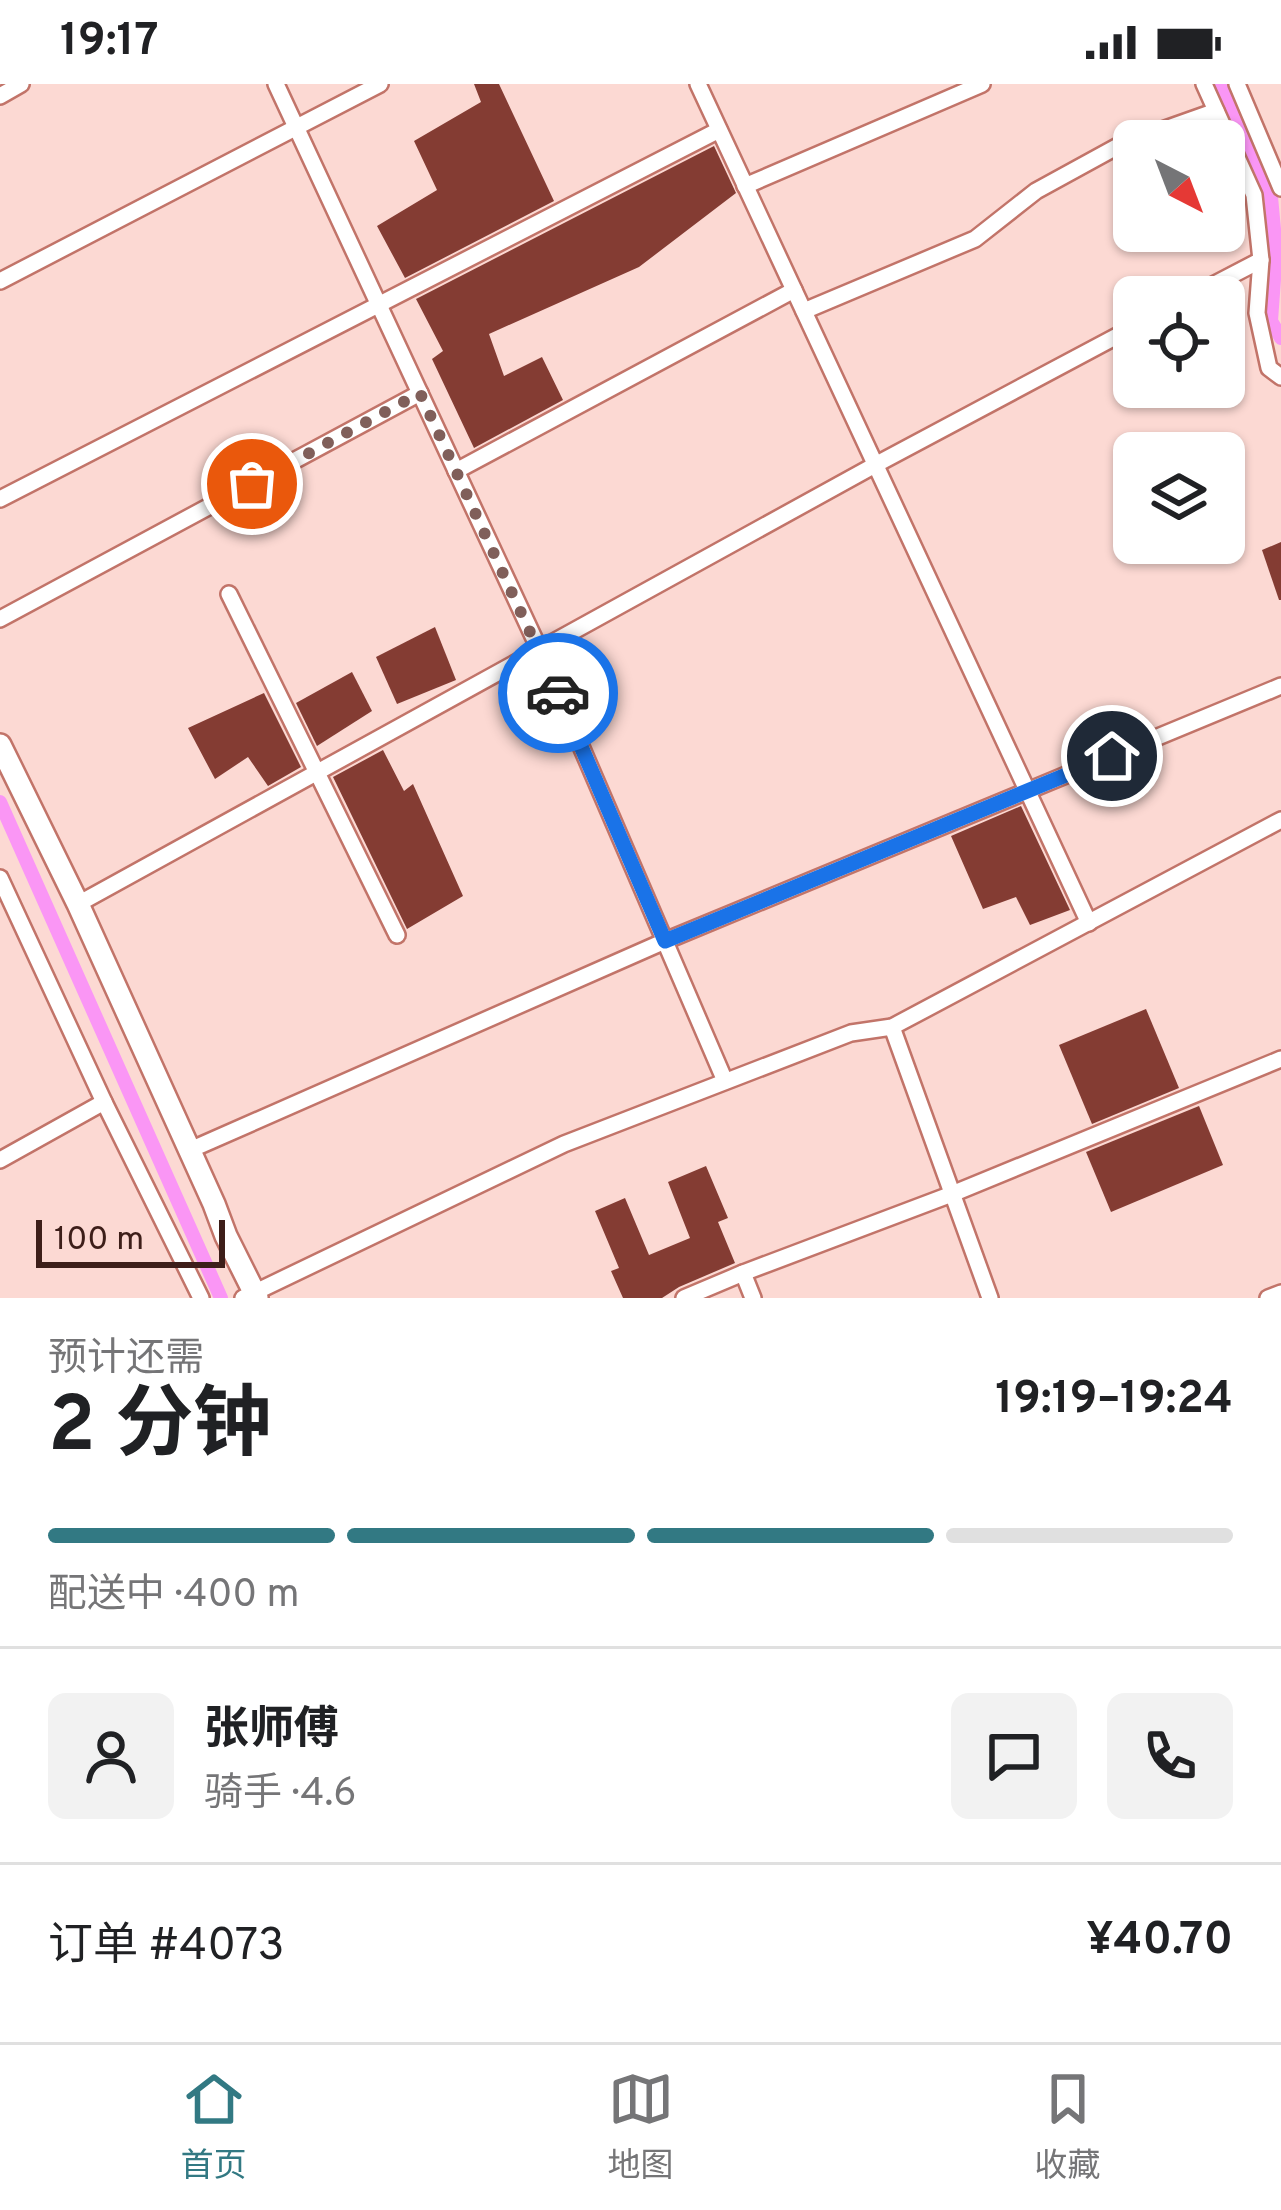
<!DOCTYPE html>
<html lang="zh">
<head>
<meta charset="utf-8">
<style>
	:root { --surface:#fff; --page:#f2f2f2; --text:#202124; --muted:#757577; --line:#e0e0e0; --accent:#327983 }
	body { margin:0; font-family:Overpass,"Noto Sans SC",sans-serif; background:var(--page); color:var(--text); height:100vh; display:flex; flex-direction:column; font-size:45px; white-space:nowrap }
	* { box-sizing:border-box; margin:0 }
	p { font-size:39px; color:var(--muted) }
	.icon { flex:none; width:66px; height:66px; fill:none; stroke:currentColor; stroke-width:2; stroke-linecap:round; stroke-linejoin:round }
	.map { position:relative; height:1214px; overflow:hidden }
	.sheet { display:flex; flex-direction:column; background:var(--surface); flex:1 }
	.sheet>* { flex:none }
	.needle { width:78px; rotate:138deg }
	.tools { position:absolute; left:1113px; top:36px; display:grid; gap:24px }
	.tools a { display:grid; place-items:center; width:132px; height:132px; border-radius:18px; background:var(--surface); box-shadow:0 3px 9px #0004; font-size:60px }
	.scale { position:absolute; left:36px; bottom:30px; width:189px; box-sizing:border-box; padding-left:12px; border:6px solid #3d1e19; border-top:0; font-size:33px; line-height:42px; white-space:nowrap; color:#3d1e19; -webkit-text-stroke:9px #fcd9d3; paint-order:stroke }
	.pin { position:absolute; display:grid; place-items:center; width:102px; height:102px; color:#fff; margin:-51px; border:6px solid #fff; border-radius:50%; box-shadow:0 3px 12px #0007 }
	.courier { position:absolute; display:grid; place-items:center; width:120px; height:120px; margin:-60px; border:9px solid #1a73e8; border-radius:50%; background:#fff; color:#222; box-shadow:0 3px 15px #0007 }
	.overview em { font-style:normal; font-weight:700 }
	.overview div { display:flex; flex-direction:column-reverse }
	.overview { display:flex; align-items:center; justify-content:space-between; height:204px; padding:0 48px }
	h1 { font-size:78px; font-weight:700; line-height:90px }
	.bar { display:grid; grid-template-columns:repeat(4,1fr); gap:18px 12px; align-content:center; height:144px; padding:0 48px }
	.bar i { height:15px; border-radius:9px; background:var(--line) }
	.bar .on { background:var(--accent) }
	.bar p { grid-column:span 4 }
	.line { display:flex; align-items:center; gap:30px; padding:0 48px; border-top:3px solid var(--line) }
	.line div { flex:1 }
	.round { display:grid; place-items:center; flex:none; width:126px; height:126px; border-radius:18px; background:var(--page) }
	.status { display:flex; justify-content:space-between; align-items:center; height:84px; padding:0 60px; background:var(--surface); direction:ltr }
	.status svg { height:33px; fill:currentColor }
	.tabs { display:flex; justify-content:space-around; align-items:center; height:168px; border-top:3px solid var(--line); background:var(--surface); font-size:33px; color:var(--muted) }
	.tabs a { display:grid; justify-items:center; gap:6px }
	.tabs .on { color:var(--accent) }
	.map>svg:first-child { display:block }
</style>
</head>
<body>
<div class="status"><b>19:17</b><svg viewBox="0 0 49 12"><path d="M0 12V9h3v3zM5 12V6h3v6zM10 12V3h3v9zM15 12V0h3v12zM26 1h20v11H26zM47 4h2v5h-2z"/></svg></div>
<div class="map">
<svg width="1281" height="1214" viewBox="0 0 1281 1214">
	<rect width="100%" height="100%" fill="#fcd9d3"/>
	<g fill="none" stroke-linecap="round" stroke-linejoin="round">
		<!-- canal -->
		<g stroke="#fa96f5" stroke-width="14">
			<polyline points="1221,0 1271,113 1276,167 1271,237 1281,254"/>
			<polyline points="0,718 221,1214"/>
		</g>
	</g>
	<!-- building -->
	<g fill="#843c33">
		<polygon points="474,0 499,0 554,117 405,194 377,142 437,106 414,57 481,18"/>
		<polygon points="714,62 736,109 639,183 489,250 504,292 542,273 563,316 474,364 432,275 443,267 416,215"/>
		<polygon points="1281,458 1281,516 1279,516 1262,466"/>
		<polygon points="435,543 456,596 397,620 376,573"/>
		<polygon points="352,588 372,627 317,662 296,619"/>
		<polygon points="264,609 301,683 268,702 248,673 215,695 188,644"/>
		<polygon points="383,666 404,707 413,700 463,812 407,845 333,693"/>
		<polygon points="1021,722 1070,826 1030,841 1016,813 983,825 951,752"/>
		<polygon points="1146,925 1179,1004 1092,1040 1059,961"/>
		<polygon points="1199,1022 1223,1081 1111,1128 1086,1068"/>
		<polygon points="706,1082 728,1134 718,1138 735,1179 679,1203 662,1214 623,1214 611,1187 619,1184 595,1127 625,1114 649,1171 690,1154 668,1098"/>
	</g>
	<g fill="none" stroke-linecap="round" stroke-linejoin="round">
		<defs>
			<g id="street">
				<polyline points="276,0 540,567 725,997"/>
				<polyline points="698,0 1089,839"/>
				<polyline points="1204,0 1254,111 1261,176 1257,229 1269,284 1281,293"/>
				<polyline points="1237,0 1281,104"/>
				<polyline points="0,12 21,0"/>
				<polyline points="745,102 982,0"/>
				<polyline points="0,197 380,0"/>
				<polyline points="1190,213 1261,176"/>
				<polyline points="804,227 975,155 1036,107 1120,61 1216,27"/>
				<polyline points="456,387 794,206"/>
				<polyline points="0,415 719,46"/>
				<polyline points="229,510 397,851"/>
				<polyline points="0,535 420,309"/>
				<polyline points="0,794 104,1018 201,1214"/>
				<polyline points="78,820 875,381 1134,243"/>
				<polyline points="892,943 990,1214"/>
				<polyline points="190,1066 665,857 1281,602"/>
				<polyline points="0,1076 104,1018"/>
				<polyline points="743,1189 753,1214"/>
				<polyline points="243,1214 564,1060 851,949 892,943 1281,736"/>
				<polyline points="684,1214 743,1189 952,1110 1281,975"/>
				<polyline points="1268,1214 1281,1209"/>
			</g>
			<polyline id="secondary" points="0,661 78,820 214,1120 226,1152 257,1214"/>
		</defs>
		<!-- street casing -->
		<use href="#street" stroke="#c27469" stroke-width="20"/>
		<!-- secondary casing -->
		<use href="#secondary" stroke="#c27469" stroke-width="26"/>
		<!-- street -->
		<use href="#street" stroke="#fff" stroke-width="15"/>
		<!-- secondary -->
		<use href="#secondary" stroke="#fff" stroke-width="21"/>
	</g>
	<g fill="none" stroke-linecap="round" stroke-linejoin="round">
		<!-- done -->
		<polyline stroke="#805f5a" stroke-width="12" stroke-dasharray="0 21.6" points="252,400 420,309 558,609"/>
		<!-- route -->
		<polyline stroke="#1a73e8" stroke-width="15" points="558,609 665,857 1112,672"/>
	</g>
</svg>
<div class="tools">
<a><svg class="needle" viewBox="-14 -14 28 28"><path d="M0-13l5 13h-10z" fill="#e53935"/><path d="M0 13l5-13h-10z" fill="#757577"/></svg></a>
<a><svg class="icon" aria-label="locate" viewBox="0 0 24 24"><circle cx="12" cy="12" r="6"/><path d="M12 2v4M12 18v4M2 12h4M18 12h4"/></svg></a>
<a><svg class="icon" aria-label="layers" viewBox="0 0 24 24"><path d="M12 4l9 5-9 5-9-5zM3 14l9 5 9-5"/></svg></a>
</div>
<div class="scale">100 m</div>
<div class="pin" style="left:252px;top:400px;background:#ea580c"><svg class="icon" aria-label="bag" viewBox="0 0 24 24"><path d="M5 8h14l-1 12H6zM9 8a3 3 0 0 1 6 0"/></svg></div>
<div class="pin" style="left:1112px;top:672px;background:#1f2937"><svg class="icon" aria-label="home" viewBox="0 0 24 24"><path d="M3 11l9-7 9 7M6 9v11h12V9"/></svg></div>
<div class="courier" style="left:558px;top:609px"><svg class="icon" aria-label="car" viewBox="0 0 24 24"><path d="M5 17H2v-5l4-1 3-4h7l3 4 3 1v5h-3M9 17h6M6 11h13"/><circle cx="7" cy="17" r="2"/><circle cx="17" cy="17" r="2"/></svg></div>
</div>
<section class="sheet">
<div class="overview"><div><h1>2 分钟</h1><p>预计还需</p></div><em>19:19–19:24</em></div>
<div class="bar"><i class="on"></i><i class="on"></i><i class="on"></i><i></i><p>配送中 · 400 m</p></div>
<div class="line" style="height:216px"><a class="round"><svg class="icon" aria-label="person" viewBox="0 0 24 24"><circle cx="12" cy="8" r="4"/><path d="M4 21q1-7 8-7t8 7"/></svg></a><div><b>张师傅</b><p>骑手 · 4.6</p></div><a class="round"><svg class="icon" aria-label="chat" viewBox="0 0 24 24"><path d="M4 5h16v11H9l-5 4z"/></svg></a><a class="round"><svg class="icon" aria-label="phone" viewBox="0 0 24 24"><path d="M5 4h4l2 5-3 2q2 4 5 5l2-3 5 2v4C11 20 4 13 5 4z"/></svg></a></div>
<div class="line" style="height:156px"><div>订单 #4073</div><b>¥40.70</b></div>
</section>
<nav class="tabs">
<a class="on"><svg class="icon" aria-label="home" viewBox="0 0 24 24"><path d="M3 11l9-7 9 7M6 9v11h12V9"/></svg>首页</a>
<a><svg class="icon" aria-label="map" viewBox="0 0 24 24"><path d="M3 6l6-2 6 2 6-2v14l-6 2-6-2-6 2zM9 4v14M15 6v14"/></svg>地图</a>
<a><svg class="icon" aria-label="saved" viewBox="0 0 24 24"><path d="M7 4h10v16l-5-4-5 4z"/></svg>收藏</a>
</nav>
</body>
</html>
